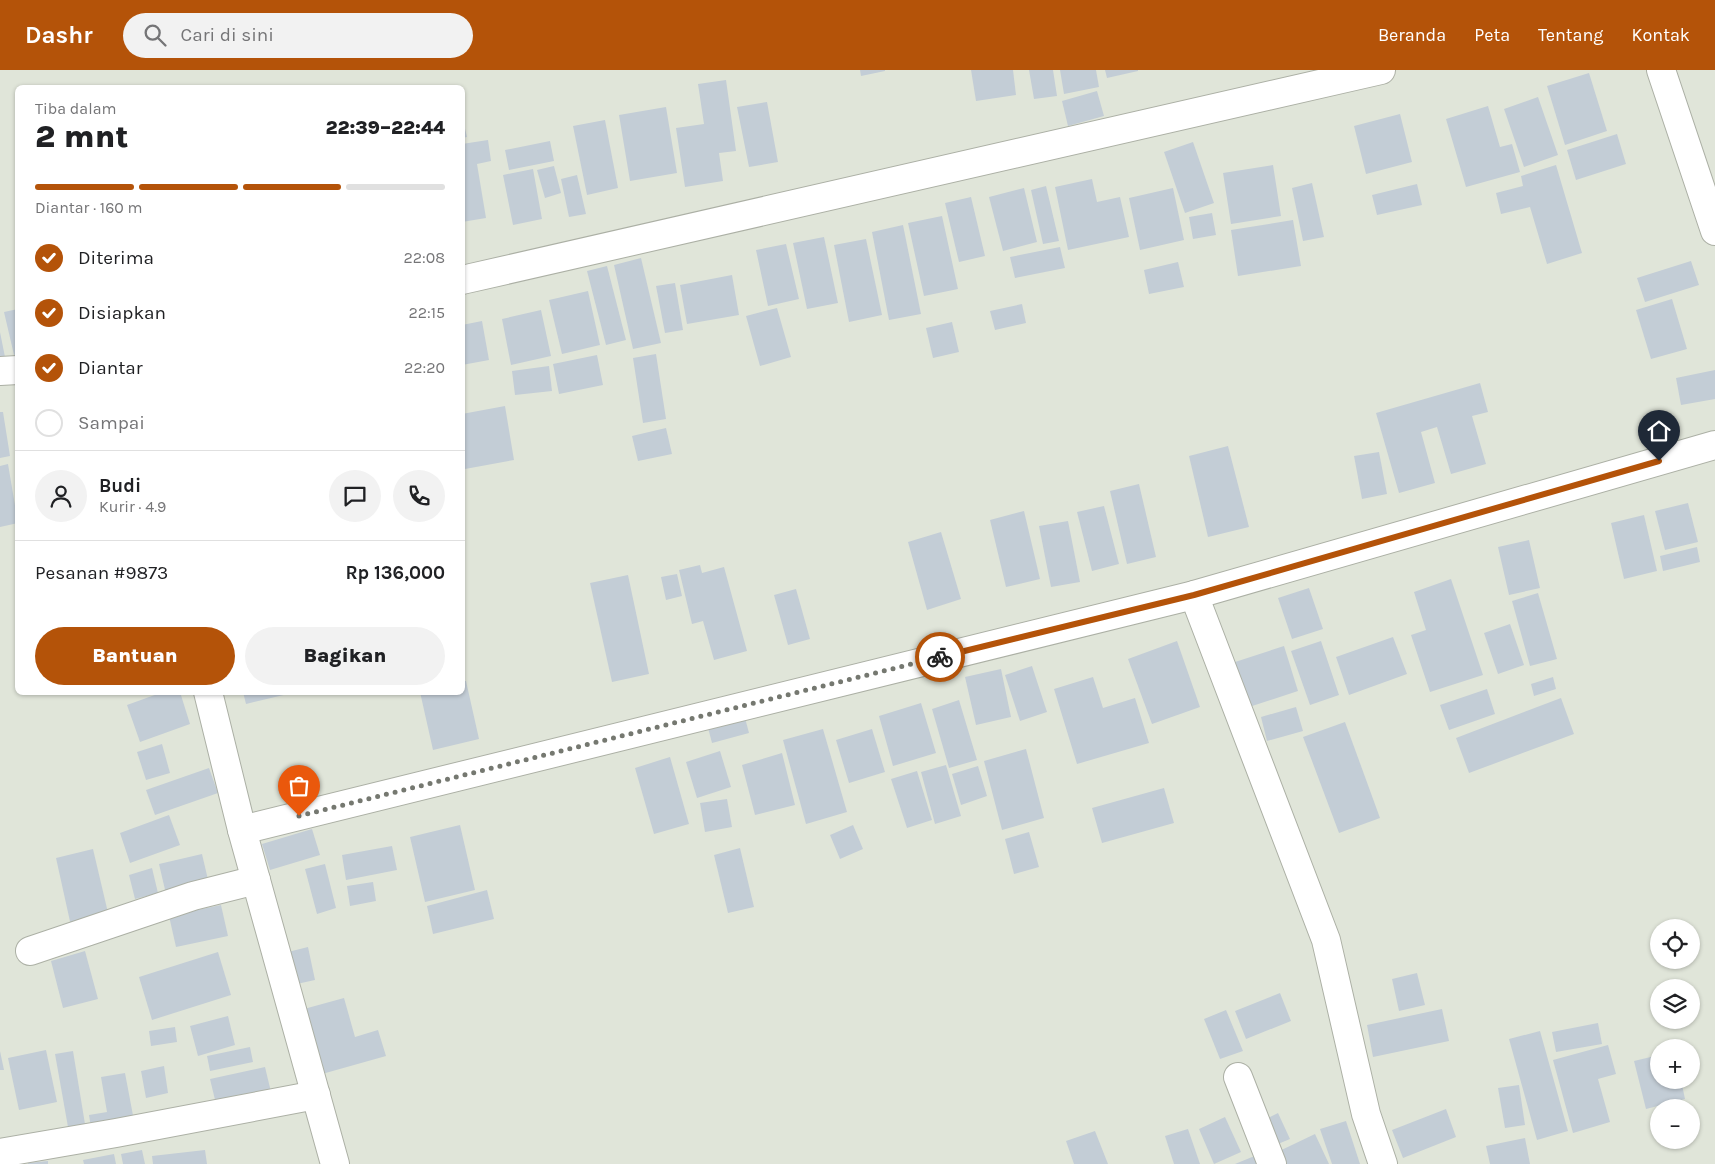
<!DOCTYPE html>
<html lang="id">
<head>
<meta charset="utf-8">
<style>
	:root { --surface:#fff; --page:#f2f2f2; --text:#202124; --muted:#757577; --line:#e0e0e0; --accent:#b45309 }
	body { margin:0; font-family:Karla,sans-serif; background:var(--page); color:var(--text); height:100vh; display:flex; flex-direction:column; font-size:19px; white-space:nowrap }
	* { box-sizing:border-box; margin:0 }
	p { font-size:16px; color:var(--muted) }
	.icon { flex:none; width:28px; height:28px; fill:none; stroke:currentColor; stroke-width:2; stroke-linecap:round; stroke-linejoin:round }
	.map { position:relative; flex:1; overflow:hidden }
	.sheet { position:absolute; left:15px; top:15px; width:450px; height:610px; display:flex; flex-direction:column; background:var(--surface); border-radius:8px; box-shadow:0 1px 4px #0004 }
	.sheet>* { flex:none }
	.controls { position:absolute; left:1650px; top:849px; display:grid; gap:10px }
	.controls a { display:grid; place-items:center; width:50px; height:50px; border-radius:50%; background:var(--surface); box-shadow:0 1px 4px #0004; font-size:25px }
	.pin { position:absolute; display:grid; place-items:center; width:42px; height:42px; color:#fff; margin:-51px -21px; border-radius:50% 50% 50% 0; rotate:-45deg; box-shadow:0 0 5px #0007 }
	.pin .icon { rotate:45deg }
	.courier { position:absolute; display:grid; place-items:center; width:50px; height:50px; margin:-25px; border:4px solid #b45309; border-radius:50%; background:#fff; color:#222; box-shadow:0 1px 6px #0007 }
	.head em { font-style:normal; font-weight:800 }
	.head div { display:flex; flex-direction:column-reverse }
	.head { display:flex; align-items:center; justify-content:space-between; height:85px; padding:0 20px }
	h1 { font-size:32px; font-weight:800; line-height:38px }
	.bar { display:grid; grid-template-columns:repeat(4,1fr); gap:8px 5px; align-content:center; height:60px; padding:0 20px }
	.bar i { height:6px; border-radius:4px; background:var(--line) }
	.bar .selected { background:var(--accent) }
	.bar p { grid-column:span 4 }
	.line { display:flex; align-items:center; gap:12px; padding:0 20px; border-top:1px solid var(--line) }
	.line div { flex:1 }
	.round { display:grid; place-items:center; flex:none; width:52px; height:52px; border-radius:26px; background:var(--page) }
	ol { padding:0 20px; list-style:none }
	li { display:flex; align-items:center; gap:15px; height:55px }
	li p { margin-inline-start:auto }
	li .icon { padding:5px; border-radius:50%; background:var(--accent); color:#fff; stroke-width:4 }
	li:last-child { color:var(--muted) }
	li i { width:28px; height:28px; border:2px solid var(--line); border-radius:50% }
	.button { display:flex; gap:10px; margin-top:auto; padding:10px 20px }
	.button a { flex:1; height:58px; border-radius:30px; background:var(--accent); color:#fff; font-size:20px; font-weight:800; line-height:58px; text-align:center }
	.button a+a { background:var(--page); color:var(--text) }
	header { display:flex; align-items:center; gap:30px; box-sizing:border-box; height:70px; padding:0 25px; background:var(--accent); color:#fff }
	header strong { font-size:24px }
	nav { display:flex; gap:28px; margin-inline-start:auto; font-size:18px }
	.search { width:350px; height:45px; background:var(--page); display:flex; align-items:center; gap:12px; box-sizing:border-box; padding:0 18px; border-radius:28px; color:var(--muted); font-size:19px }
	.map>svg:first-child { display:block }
</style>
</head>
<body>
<header>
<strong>Dashr</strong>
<div class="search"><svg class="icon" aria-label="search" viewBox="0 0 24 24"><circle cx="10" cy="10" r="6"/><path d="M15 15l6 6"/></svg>Cari di sini</div>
<nav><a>Beranda</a><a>Peta</a><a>Tentang</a><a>Kontak</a></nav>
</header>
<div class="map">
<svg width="1715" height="1094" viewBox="0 0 1715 1094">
	<rect width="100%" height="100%" fill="#e0e5d9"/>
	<!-- building -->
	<g fill="#c3cdd6">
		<polygon points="860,0 885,0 885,1 861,6"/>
		<polygon points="971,0 1013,0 1016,25 976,31"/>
		<polygon points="1029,0 1053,0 1057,26 1034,29"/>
		<polygon points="1060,0 1096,0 1099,17 1064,24"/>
		<polygon points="1105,0 1138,0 1138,1 1107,8"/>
		<polygon points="1589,3 1607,61 1565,75 1547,16"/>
		<polygon points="726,10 736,81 719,83 723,111 685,117 676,58 704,54 698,14"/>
		<polygon points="1097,21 1104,46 1068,56 1062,31"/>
		<polygon points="1538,27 1558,85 1524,97 1504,39"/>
		<polygon points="767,32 778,92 749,97 737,37"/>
		<polygon points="1488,36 1500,77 1512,74 1520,102 1466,117 1446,49"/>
		<polygon points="666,37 677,103 630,111 619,45"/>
		<polygon points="1400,44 1412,92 1366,104 1354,56"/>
		<polygon points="462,46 467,67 462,68"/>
		<polygon points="605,50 618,118 587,125 573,56"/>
		<polygon points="1617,64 1626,94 1576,110 1567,80"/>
		<polygon points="488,70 491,91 477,94 486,148 462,152 462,74"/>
		<polygon points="550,71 554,91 509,100 505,80"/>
		<polygon points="1193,72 1214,133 1185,143 1164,82"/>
		<polygon points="1273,95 1281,146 1231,154 1223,103"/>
		<polygon points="1556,95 1582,183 1547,194 1530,137 1501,144 1496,123 1523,116 1521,106"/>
		<polygon points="554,96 561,123 545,128 537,100"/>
		<polygon points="533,99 542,149 513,155 503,105"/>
		<polygon points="577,105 586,144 569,147 561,109"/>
		<polygon points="1092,109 1097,132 1120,127 1129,167 1068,180 1055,117"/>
		<polygon points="1312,113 1324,167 1303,171 1292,118"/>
		<polygon points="1417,114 1422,135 1377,145 1372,125"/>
		<polygon points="1046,116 1059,171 1043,174 1031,120"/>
		<polygon points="1024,118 1037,172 1003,181 989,127"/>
		<polygon points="1173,118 1184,170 1140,180 1129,128"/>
		<polygon points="971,127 985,186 959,192 945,133"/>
		<polygon points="1212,143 1216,165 1193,169 1189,147"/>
		<polygon points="942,146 958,219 924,226 908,153"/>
		<polygon points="1293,150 1301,196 1238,206 1231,160"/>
		<polygon points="903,155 921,244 889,250 872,162"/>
		<polygon points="824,167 838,233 807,239 793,173"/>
		<polygon points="866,169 882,245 849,252 834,175"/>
		<polygon points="786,174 799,229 768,236 756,180"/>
		<polygon points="1060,177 1065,198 1015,208 1010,187"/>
		<polygon points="641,188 661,273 633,279 614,195"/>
		<polygon points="1691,191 1699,215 1645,232 1637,208"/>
		<polygon points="1178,192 1184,217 1149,224 1144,200"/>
		<polygon points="607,196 626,270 606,275 587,201"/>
		<polygon points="732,205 739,245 687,254 680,215"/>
		<polygon points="675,213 683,260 665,263 656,216"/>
		<polygon points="588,221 600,275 562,284 549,230"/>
		<polygon points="1672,229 1687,279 1651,289 1636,240"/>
		<polygon points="1022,234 1026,253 995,260 990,241"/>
		<polygon points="777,238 791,287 760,296 746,246"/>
		<polygon points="18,239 18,284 14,285 4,242"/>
		<polygon points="541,240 551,286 511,295 502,249"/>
		<polygon points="482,251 489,290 462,295 462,255"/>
		<polygon points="952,252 959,282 933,288 926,258"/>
		<polygon points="0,262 5,287 0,288"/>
		<polygon points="656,284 666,349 643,353 633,288"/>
		<polygon points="597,285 603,315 559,324 553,294"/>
		<polygon points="549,296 552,321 515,325 512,301"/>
		<polygon points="1715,300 1715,329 1681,335 1676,308"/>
		<polygon points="1480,313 1488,342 1472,346 1486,394 1451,404 1437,357 1421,362 1435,413 1399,423 1376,343"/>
		<polygon points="505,336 514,390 465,399 462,386 462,344"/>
		<polygon points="0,342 3,342 10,386 0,388"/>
		<polygon points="666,358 672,384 638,391 632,366"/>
		<polygon points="1228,376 1249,457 1208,467 1189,386"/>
		<polygon points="1379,382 1387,424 1362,429 1354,386"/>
		<polygon points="8,394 18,453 0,457 0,396"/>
		<polygon points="1139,414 1156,487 1127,494 1110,421"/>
		<polygon points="1688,433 1698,472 1665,480 1655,441"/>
		<polygon points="1104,436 1119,494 1092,501 1077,442"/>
		<polygon points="1024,441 1040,509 1006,517 990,450"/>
		<polygon points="1644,445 1657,501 1624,509 1611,453"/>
		<polygon points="1068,451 1080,512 1051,517 1039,456"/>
		<polygon points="941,462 961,529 927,540 908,472"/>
		<polygon points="1529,470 1540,518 1509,525 1498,477"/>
		<polygon points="1697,477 1700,492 1663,501 1660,486"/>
		<polygon points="700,495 702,503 724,497 747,581 714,590 703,551 692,554 679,500"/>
		<polygon points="677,504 682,526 666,530 661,507"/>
		<polygon points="628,505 649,604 612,612 590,513"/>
		<polygon points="1451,509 1483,605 1430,622 1411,565 1426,560 1414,522"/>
		<polygon points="1309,518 1323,559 1292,569 1278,528"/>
		<polygon points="796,519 810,569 788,575 774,525"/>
		<polygon points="1538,523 1557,589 1530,596 1512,531"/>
		<polygon points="1510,554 1524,595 1498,604 1484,563"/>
		<polygon points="1393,567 1407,604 1349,625 1336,587"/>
		<polygon points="1177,571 1200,637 1152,654 1128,589"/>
		<polygon points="1321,571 1339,625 1310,635 1291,581"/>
		<polygon points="1284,576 1298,621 1246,638 1232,593"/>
		<polygon points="1032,596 1047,642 1020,651 1005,605"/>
		<polygon points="1001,599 1011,647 976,655 965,607"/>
		<polygon points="1093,607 1103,638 1135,628 1149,673 1077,694 1054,619"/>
		<polygon points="1553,607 1556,619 1534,626 1531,614"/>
		<polygon points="462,611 466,611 479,669 433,680 420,622 462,622"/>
		<polygon points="1487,619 1495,644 1449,660 1440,635"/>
		<polygon points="163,622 180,622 190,654 140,672 127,635"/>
		<polygon points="243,622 292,622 292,623 246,634"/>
		<polygon points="1561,628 1574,664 1469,703 1456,668"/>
		<polygon points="959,630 977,690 949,698 932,639"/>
		<polygon points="921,633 936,683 893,696 879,646"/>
		<polygon points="1296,637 1303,661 1267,671 1261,647"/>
		<polygon points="744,644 749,663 712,673 707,654"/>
		<polygon points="1345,652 1380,748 1339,763 1303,667"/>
		<polygon points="823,659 847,742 806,754 783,670"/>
		<polygon points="872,659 885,702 849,713 836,670"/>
		<polygon points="162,674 170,703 146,710 137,682"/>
		<polygon points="1026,679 1044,748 1002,760 984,691"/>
		<polygon points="720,681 731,717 697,728 686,692"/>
		<polygon points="782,683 795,735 755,745 742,695"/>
		<polygon points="670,687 689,754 654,764 635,698"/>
		<polygon points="946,695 961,746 935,754 921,702"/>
		<polygon points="978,696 987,726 961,735 952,704"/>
		<polygon points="209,698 218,723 155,745 146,720"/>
		<polygon points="917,701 932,750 907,758 891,709"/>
		<polygon points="1164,718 1174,753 1102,773 1092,738"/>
		<polygon points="727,729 732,757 705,762 700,733"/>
		<polygon points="169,745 180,775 130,793 120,763"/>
		<polygon points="460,755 475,820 425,832 410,767"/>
		<polygon points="853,755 863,779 840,789 830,765"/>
		<polygon points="312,759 320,785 270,800 262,774"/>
		<polygon points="1029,762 1039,797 1014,804 1005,769"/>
		<polygon points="392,776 397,800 346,810 342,785"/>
		<polygon points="740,778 754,837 728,843 714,785"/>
		<polygon points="93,779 109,847 71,856 56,788"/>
		<polygon points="202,784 209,814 166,824 159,794"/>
		<polygon points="325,794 336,838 317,844 305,799"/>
		<polygon points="152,798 158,823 135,829 129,805"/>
		<polygon points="373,812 376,831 350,836 347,816"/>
		<polygon points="487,820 494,849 433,864 427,836"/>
		<polygon points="221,835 228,866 176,877 169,846"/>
		<polygon points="308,877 315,910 292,915 284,883"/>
		<polygon points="85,881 98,929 63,938 51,891"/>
		<polygon points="218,882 231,925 152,950 139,907"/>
		<polygon points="1417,903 1425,935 1399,941 1392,909"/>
		<polygon points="1280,923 1291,951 1246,969 1235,941"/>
		<polygon points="344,928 355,967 378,960 386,986 322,1004 304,939"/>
		<polygon points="1442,939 1449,971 1373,987 1367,955"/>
		<polygon points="1226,940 1243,981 1220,989 1204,949"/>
		<polygon points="228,946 235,975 198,986 190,956"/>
		<polygon points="1598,953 1602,974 1556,982 1552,962"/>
		<polygon points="175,957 177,972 151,976 149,961"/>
		<polygon points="1540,961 1568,1061 1537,1070 1509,969"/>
		<polygon points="1608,975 1616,1004 1598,1009 1610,1052 1573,1063 1553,990"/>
		<polygon points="250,977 253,992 210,1001 207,986"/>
		<polygon points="46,980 57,1032 19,1040 8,988"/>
		<polygon points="0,981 4,1000 0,1000"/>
		<polygon points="73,981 85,1054 68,1057 55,984"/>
		<polygon points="1659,985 1659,1010 1681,1010 1685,1029 1646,1039 1634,991"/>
		<polygon points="164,996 168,1023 146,1028 141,1001"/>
		<polygon points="265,997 271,1022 216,1034 210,1009"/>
		<polygon points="125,1003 135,1056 92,1064 89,1045 107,1042 101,1007"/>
		<polygon points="1519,1015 1525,1055 1505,1058 1498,1018"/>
		<polygon points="1446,1039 1456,1067 1403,1088 1392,1060"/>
		<polygon points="1278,1043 1290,1069 1273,1076 1262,1051"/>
		<polygon points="1225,1047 1241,1082 1214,1094 1199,1059"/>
		<polygon points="1346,1051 1360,1094 1332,1094 1320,1059"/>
		<polygon points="1188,1059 1200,1094 1174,1094 1165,1066"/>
		<polygon points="1095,1061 1108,1094 1074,1094 1066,1071"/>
		<polygon points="1315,1064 1329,1094 1275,1094 1271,1085"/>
		<polygon points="1525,1068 1530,1094 1490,1094 1486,1076"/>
		<polygon points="142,1080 145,1094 123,1094 121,1084"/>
		<polygon points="205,1080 207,1094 153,1094 152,1086"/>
		<polygon points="114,1084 116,1094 84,1094 83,1090"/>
		<polygon points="1257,1085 1261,1094 1235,1094"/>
		<polygon points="48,1091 48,1094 28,1094 28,1093"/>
	</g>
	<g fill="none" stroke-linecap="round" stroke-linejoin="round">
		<defs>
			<g id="street">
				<polyline points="1661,0 1715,161"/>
				<polyline points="462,210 1381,0"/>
				<polyline points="0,301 18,300"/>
				<polyline points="1194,525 1326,870 1366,1044 1383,1094"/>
				<polyline points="208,622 242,760 335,1094"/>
				<polyline points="242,760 1194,525 1715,375"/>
				<polyline points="30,881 193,826 256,810"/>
				<polyline points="1238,1007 1272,1094"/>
				<polyline points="0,1083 116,1063 316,1025"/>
			</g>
		</defs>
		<!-- street casing -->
		<use href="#street" stroke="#acb0a5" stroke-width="30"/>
		<!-- street -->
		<use href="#street" stroke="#fff" stroke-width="28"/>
	</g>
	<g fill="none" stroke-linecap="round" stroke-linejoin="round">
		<!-- done -->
		<polyline stroke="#757870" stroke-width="5" stroke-dasharray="0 9" points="299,746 940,587"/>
		<!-- route -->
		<polyline stroke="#b45309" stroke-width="6" points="940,587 1194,525 1659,391"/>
	</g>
</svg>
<div class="controls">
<a><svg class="icon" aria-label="locate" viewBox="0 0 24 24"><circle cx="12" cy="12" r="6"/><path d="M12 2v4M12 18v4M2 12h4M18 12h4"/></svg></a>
<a><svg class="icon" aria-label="layers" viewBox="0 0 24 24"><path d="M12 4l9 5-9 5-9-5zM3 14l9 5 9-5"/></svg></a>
<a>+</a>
<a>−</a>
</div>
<div class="pin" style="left:299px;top:746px;background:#ea580c"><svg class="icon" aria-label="bag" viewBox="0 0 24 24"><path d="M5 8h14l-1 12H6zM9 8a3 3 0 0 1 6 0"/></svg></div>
<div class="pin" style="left:1659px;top:391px;background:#1f2937"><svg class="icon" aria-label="home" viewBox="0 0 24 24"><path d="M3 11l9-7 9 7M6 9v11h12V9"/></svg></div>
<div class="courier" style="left:940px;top:587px"><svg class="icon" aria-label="bike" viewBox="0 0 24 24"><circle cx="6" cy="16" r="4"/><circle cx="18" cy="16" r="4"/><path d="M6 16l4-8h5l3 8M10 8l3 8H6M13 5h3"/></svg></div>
<section class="sheet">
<div class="head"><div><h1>2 mnt</h1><p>Tiba dalam</p></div><em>22:39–22:44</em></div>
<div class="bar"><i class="selected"></i><i class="selected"></i><i class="selected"></i><i></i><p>Diantar · 160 m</p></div>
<ol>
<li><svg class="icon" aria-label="check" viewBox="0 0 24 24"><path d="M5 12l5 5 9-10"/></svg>Diterima<p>22:08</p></li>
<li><svg class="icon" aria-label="check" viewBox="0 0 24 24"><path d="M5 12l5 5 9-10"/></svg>Disiapkan<p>22:15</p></li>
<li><svg class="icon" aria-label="check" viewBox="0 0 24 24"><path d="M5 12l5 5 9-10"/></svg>Diantar<p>22:20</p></li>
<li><i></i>Sampai</li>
</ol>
<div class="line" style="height:90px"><a class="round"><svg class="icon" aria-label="person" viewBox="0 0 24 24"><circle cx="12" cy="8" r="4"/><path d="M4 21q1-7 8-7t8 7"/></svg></a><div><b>Budi</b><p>Kurir · 4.9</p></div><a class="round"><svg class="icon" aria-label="chat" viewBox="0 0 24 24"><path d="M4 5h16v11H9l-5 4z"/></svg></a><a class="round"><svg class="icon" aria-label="phone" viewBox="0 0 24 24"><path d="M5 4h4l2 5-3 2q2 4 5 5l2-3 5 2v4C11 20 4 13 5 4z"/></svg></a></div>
<div class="line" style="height:65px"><div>Pesanan #9873</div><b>Rp 136,000</b></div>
<div class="button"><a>Bantuan</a><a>Bagikan</a></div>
</section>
</div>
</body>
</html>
